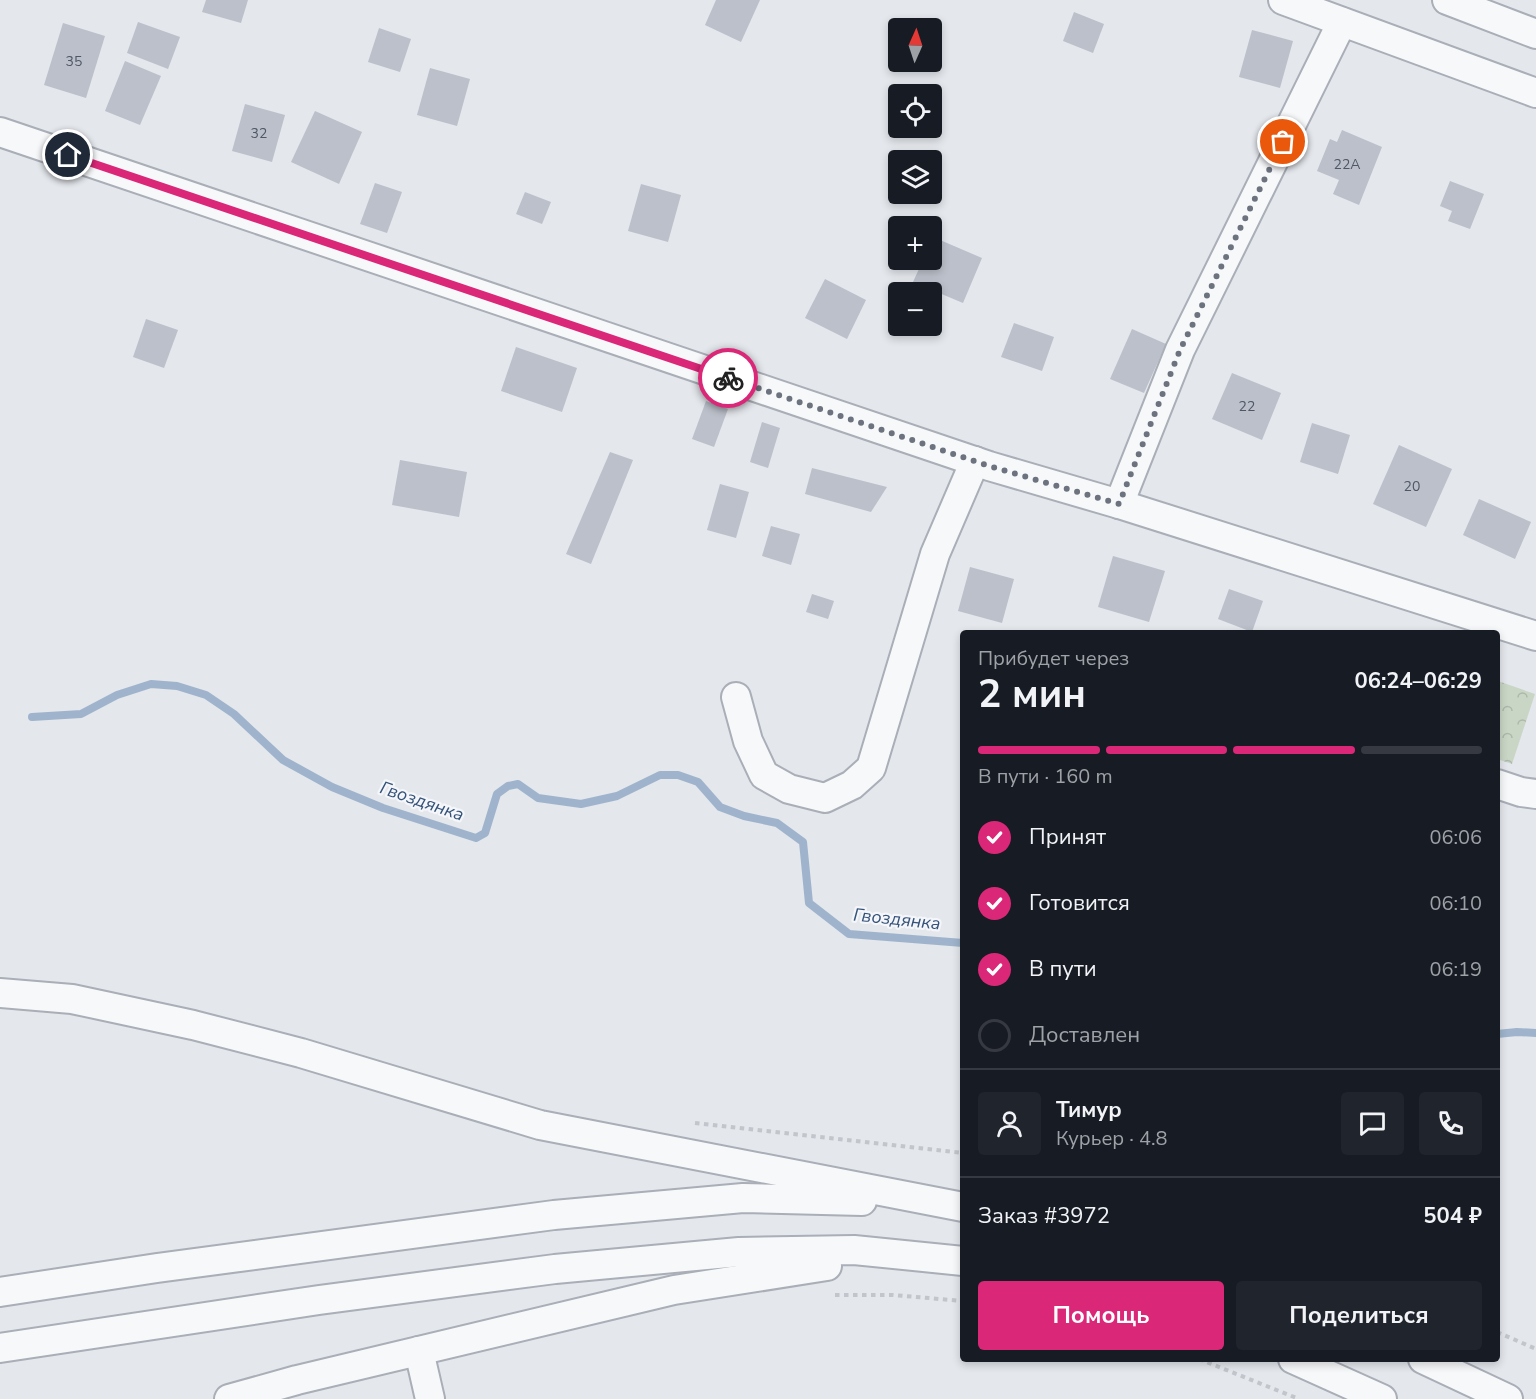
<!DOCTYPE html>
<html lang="ru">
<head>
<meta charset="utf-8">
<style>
	:root { --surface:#171b24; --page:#20242c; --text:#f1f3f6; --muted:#9ea1a6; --line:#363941; --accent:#db2777 }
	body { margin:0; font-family:"Nunito Sans",sans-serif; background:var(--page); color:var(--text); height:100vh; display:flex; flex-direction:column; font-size:22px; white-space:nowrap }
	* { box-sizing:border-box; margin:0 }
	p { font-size:20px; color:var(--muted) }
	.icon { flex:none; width:33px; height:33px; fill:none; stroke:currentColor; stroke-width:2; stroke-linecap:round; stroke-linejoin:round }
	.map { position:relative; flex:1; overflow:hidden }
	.side { position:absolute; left:960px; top:630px; width:540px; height:732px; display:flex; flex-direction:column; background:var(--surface); border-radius:6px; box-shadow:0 3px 9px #0003 }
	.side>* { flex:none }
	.needle { width:39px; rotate:3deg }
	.buttons { position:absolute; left:888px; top:18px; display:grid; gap:12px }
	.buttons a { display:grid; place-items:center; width:54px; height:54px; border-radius:6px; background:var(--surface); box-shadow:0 3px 9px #0003; font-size:30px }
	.pin { position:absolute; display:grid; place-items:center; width:51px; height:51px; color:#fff; margin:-26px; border:3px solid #fff; border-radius:50%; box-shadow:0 2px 6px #0007 }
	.courier { position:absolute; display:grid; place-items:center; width:60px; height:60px; margin:-30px; border:4px solid #db2777; border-radius:50%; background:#fff; color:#222; box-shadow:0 2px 8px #0007 }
	.overview em { font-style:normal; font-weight:700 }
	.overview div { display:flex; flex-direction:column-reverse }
	.overview { display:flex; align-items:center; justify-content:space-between; height:102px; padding:0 18px }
	h1 { font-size:39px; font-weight:700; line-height:45px }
	.bar { display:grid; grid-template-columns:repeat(4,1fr); gap:9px 6px; align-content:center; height:72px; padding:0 18px }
	.bar i { height:8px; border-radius:4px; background:var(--line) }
	.bar .on { background:var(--accent) }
	.bar p { grid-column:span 4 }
	.line { display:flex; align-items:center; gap:15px; padding:0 18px; border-top:2px solid var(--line) }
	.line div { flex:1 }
	.round { display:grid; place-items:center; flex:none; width:63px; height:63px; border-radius:6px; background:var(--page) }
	ol { padding:0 18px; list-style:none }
	li { display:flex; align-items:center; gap:18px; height:66px }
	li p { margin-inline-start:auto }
	li .icon { padding:6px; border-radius:50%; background:var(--accent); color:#fff; stroke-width:4 }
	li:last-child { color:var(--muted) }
	li i { width:33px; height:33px; border:3px solid var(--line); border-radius:50% }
	.button { display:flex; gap:12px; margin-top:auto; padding:12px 18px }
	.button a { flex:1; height:69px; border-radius:6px; background:var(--accent); color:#fff; font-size:24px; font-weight:700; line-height:69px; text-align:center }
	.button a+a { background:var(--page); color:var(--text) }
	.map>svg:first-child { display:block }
</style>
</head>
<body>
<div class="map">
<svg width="1536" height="1399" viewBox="0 0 1536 1399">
	<defs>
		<pattern id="forest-crowns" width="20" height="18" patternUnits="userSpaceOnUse" patternTransform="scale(1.5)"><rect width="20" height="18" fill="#c9d6c5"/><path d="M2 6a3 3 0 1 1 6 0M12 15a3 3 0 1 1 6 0" fill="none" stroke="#adb8ab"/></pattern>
	</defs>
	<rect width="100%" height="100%" fill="#e4e7ec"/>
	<!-- forest -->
	<polygon fill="url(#forest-crowns)" points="1498,681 1535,694 1512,764 1497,759"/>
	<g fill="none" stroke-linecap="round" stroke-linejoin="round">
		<!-- stream -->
		<g stroke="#9fb4cc" stroke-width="8">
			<polyline points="32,717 81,714 117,695 151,684 177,686 206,695 234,714 283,760 332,787 383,808 476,838 485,833 497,794 508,786 518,784 538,798 581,804 617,796 660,775 678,775 698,782 720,807 744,816 777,823 803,842 809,903 849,934 963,943"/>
			<polyline points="1497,1034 1517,1032 1536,1033"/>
		</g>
	</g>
	<!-- building -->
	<g fill="#bbc0ca">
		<polygon points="206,0 248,0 241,23 202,12"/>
		<polygon points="716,0 760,0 741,42 705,25"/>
		<polygon points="1074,12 1104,24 1093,53 1063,41"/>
		<polygon points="138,22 180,37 168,69 127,53"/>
		<polygon points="63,23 105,36 86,98 44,85"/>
		<polygon points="379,28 411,39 400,72 368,62"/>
		<polygon points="1252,30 1293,41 1280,88 1239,77"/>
		<polygon points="125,61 161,76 140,125 105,111"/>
		<polygon points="430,68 470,79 457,126 417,115"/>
		<polygon points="245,104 285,115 272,162 232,151"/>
		<polygon points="315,111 362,132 339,184 291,162"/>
		<polygon points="1342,130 1382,147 1359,205 1333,194 1339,180 1317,171 1330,139 1337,142"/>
		<polygon points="1450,181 1484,194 1470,229 1448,221 1452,211 1440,206"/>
		<polygon points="375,183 402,192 387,233 360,224"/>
		<polygon points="641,184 681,195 668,242 628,231"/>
		<polygon points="525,192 551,202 542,224 516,214"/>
		<polygon points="933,237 982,258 963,303 913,282 923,260 932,260"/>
		<polygon points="825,279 866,300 847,339 805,318"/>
		<polygon points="146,319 178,330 164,368 133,357"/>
		<polygon points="1014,323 1054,337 1042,371 1001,357"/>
		<polygon points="1132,329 1166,344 1144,393 1110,379"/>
		<polygon points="516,347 577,368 562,412 501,391"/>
		<polygon points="1232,373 1281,393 1262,440 1212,419"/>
		<polygon points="706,401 728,409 714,447 692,439"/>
		<polygon points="762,422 780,428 768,468 750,462"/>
		<polygon points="1312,423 1350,435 1338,474 1300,462"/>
		<polygon points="1399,445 1452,469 1426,527 1373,504"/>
		<polygon points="610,452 633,460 591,564 566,554"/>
		<polygon points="400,460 467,472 459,517 392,505"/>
		<polygon points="812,468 887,487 871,512 805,494"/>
		<polygon points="720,484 749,492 736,538 707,530"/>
		<polygon points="1479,499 1531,522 1515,559 1463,535"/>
		<polygon points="771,526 800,534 791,565 762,556"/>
		<polygon points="1113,556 1165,571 1149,622 1098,607"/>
		<polygon points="970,567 1014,579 1002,623 958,611"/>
		<polygon points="1229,589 1263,601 1252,632 1218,619"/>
		<polygon points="812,594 834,601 828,619 806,612"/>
	</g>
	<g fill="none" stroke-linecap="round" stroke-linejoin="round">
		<defs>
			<g id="minor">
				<polyline points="1283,0 1536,93"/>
				<polyline points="1447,0 1536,34"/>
				<polyline points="0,132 989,466 1119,504 1536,636"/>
				<polyline points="1119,504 1180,350 1342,22"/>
				<polyline points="736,697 748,741 764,775 789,789 825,798 852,785 871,768 935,554 975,461"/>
				<polyline points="1497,784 1521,792 1536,794"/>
				<polyline points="0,993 72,999 193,1025 301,1053 540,1125 963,1207"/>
				<polyline points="0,1292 157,1268 554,1215 743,1198 862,1201"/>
				<polyline points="0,1348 319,1300 555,1269 739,1252 854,1250 963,1261"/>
				<polyline points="419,1351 430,1399"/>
				<polyline points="1293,1359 1382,1399"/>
				<polyline points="1423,1359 1508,1399"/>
				<polyline points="229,1399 297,1380 674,1290 827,1266"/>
			</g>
		</defs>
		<!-- minor casing -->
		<use href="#minor" stroke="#a9aeb7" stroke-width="32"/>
		<!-- path -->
		<g stroke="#c2c5cb" stroke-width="4" stroke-dasharray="4.5 4.5" stroke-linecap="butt">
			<polyline points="695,1123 963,1153"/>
			<polyline points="835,1295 893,1295 963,1301"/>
			<polyline points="1497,1332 1536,1349"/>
			<polyline points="1199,1359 1299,1399"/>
		</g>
		<!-- minor -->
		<use href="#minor" stroke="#f7f8fa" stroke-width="28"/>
	</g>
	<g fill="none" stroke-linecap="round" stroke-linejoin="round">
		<!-- done -->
		<polyline stroke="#6c737f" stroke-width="6" stroke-dasharray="0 10.8" points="728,378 989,466 1119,504 1180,350 1283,142"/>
		<!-- route -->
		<polyline stroke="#db2777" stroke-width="8" points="68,155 728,378"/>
	</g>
	<g text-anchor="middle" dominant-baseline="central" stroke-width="4.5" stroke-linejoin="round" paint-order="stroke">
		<!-- number labels -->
		<g font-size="14" fill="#4f5766">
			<text x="74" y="61">35</text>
			<text x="259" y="133">32</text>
			<text x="1347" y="164">22А</text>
			<text x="1247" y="406">22</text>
			<text x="1412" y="486">20</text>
		</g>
		<!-- water labels -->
		<g font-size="18" font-style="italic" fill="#34527a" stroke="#f4f6f9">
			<text transform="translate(422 801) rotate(19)">Гвоздянка</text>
			<text transform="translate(897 919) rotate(6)">Гвоздянка</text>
		</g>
	</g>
</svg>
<div class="buttons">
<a><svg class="needle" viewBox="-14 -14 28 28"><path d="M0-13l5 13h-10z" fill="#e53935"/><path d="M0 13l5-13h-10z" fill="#9ea1a6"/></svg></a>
<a><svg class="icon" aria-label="locate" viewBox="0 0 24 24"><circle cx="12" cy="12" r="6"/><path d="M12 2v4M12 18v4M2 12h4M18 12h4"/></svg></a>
<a><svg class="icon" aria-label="layers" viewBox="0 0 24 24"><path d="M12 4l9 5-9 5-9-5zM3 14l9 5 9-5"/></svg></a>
<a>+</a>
<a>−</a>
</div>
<div class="pin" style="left:1283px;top:142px;background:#ea580c"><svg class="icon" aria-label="bag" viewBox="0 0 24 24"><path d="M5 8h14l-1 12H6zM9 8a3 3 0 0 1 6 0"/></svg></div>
<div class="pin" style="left:68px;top:155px;background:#1f2937"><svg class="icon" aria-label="home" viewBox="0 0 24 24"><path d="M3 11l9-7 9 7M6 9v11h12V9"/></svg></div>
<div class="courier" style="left:728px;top:378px"><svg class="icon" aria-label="bike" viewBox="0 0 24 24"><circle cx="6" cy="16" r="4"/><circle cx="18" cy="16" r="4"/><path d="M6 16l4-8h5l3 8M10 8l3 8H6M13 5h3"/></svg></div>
<section class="side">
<div class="overview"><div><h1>2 мин</h1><p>Прибудет через</p></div><em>06:24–06:29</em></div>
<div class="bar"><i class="on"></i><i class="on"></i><i class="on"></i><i></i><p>В пути · 160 m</p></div>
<ol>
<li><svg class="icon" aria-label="check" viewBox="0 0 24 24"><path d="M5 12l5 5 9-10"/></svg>Принят<p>06:06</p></li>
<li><svg class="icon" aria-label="check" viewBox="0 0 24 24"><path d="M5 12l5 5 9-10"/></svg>Готовится<p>06:10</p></li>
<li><svg class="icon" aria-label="check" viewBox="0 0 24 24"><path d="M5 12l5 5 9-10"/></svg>В пути<p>06:19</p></li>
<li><i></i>Доставлен</li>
</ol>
<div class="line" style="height:108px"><a class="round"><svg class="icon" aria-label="person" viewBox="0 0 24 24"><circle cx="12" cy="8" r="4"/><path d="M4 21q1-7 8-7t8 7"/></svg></a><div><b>Тимур</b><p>Курьер · 4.8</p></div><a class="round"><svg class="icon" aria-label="chat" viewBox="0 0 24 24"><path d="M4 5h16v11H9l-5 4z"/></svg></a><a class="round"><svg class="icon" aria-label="phone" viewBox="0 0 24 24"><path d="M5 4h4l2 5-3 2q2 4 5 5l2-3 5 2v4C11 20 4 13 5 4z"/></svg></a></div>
<div class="line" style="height:78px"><div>Заказ #3972</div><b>504 ₽</b></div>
<div class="button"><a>Помощь</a><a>Поделиться</a></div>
</section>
</div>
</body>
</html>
